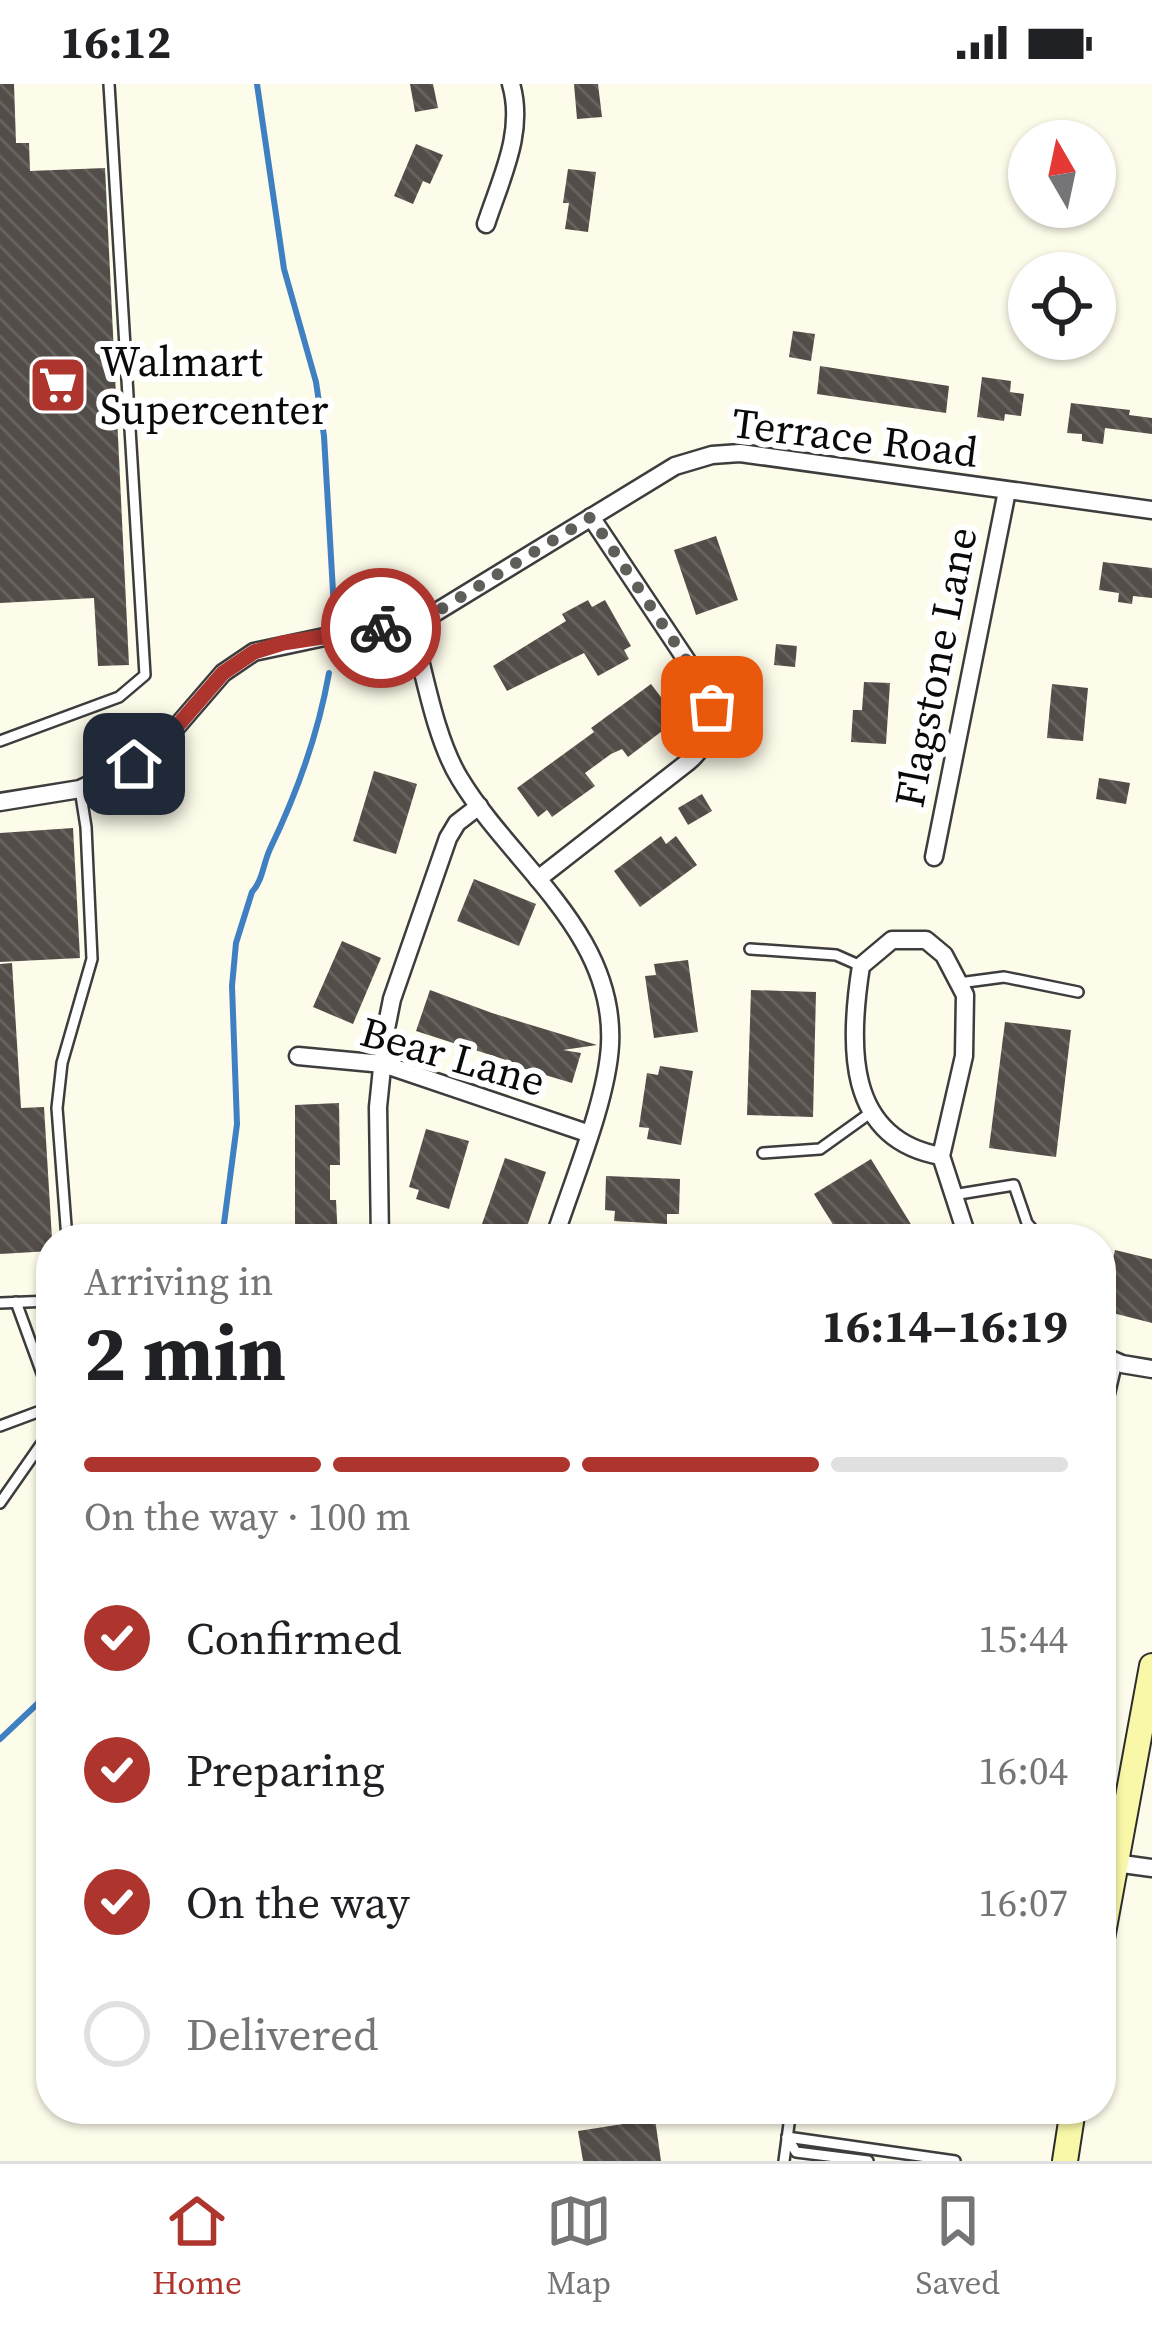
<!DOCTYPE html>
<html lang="en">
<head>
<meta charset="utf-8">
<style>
	:root { --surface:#fff; --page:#f6f6f6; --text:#202124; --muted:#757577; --line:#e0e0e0; --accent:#ae352e }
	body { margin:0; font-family:"Source Serif 4",serif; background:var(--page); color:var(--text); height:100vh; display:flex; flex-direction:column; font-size:45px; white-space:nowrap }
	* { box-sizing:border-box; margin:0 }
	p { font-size:39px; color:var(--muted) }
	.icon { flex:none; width:66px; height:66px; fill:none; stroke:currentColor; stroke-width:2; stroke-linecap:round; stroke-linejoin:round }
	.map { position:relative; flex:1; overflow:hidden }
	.details { position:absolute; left:36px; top:1140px; width:1080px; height:900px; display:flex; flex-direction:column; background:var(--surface); border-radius:48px; box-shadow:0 3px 9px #0004 }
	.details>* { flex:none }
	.needle { width:78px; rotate:351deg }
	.fabs { position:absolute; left:1008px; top:36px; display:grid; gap:24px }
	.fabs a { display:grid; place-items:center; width:108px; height:108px; border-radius:50%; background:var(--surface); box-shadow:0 3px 9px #0004; font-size:60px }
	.pin { position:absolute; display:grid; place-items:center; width:102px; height:102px; color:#fff; margin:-51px; border-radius:24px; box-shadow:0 6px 18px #0006 }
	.courier { position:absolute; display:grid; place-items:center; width:120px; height:120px; margin:-60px; border:9px solid #ae352e; border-radius:50%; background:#fff; color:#222; box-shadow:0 3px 15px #0007 }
	.summary em { font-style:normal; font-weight:700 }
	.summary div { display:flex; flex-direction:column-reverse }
	.summary { display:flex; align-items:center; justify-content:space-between; height:204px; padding:0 48px }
	h1 { font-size:78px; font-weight:700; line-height:90px }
	.bar { display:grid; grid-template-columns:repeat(4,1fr); gap:18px 12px; align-content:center; height:144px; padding:0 48px }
	.bar i { height:15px; border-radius:9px; background:var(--line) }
	.bar .current { background:var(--accent) }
	.bar p { grid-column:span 4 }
	ol { padding:0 48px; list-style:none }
	li { display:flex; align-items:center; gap:36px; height:132px }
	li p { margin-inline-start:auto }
	li .icon { padding:12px; border-radius:50%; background:var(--accent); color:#fff; stroke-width:4 }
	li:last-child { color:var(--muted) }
	li i { width:66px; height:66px; border:6px solid var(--line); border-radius:50% }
	.status { display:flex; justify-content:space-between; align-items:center; height:84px; padding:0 60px; background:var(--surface); direction:ltr }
	.status svg { height:33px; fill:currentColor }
	.tabs { display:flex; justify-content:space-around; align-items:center; height:168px; border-top:3px solid var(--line); background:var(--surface); font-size:33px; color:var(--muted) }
	.tabs a { display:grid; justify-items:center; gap:6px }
	.tabs .current { color:var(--accent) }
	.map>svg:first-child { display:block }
</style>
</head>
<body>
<div class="status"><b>16:12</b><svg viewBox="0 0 49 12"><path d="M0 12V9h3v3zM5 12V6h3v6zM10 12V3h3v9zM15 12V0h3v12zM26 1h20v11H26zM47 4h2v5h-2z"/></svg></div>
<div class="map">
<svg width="1152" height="2077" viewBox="0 0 1152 2077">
	<defs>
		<pattern id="building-back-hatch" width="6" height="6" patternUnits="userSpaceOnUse" patternTransform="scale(3)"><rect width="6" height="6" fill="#524d48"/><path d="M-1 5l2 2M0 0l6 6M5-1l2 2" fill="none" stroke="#66625e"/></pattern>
	</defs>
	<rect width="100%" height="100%" fill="#fdfbe9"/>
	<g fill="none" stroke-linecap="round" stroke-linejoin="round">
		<!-- stream -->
		<g stroke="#3f80c2" stroke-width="6">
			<polyline points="257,0 284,185 316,298 324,352 334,525"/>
			<path d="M222 1155 237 1040 232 902 236 859 252 808C263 796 263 780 270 765 297 709 318 651 329 589"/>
			<polyline points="0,1655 51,1607"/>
		</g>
	</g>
	<!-- building -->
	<g fill="url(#building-back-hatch)">
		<polygon points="0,0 14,0 16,59 29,59 30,87 105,84 129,581 98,582 94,514 0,519"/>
		<polygon points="410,0 433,0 438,24 415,28"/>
		<polygon points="574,0 598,0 602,33 577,35"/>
		<polygon points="416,60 443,71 430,100 423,97 413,120 394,112"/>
		<polygon points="568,85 596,88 588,148 565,145 569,119 563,119"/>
		<polygon points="793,247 815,250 811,277 789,273"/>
		<polygon points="820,282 949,302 946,329 817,310"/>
		<polygon points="982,293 1011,297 1010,308 1024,310 1021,332 1005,330 1004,337 977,333"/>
		<polygon points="1071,319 1130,326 1129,331 1152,334 1152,350 1105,344 1103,360 1082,357 1082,350 1067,349"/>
		<polygon points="716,452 738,516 696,531 674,466"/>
		<polygon points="1103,478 1152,484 1152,514 1133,512 1132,520 1118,518 1119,509 1099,506"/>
		<polygon points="588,516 592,523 605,516 631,562 624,566 629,575 598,592 584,569 507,607 493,582 566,537 562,530"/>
		<polygon points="776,560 797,562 795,583 774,581"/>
		<polygon points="864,598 890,599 886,660 851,658 853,626 862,626"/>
		<polygon points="651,600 670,625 662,631 670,641 628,673 622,665 611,670 585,689 595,702 552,733 547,726 538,733 517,704 594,648 591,644"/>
		<polygon points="1052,600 1088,604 1083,657 1047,654"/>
		<polygon points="374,687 417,700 396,770 353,757"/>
		<polygon points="1099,694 1130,699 1126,720 1096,715"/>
		<polygon points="702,710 712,727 688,741 678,724"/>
		<polygon points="73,744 80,874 0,878 0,749"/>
		<polygon points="661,752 666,760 676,752 697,781 640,823 614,787"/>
		<polygon points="474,795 536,820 519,862 457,837"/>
		<polygon points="342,857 381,874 353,940 313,923"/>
		<polygon points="688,876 698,948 654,954 645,892 656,891 654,880"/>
		<polygon points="12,879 21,1024 44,1023 52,1155 51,1167 0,1170 0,880"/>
		<polygon points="430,906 492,929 597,961 563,966 581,969 572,999 505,979 506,976 416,947"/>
		<polygon points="751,906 816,908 813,1033 747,1031"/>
		<polygon points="1005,938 1071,946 1056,1073 989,1064"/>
		<polygon points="660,982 693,987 681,1061 647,1055 649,1044 639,1043 647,989 658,991"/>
		<polygon points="339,1019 340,1081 330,1081 330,1116 336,1116 338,1155 295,1155 295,1021"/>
		<polygon points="426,1045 469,1057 449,1125 416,1115 419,1106 409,1103"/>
		<polygon points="505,1074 546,1088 523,1154 482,1140"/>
		<polygon points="871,1075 920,1155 842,1155 814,1110"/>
		<polygon points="606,1092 680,1095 679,1130 667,1130 667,1140 614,1137 615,1127 605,1126"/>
		<polygon points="1115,1166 1152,1175 1152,1239 1101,1226"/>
		<polygon points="655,2035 661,2077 583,2077 578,2047"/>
	</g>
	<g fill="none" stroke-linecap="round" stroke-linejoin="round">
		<defs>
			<g id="lane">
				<polyline points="0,657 119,613 145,591 109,0"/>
				<polyline points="750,865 836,871 861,882"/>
				<polyline points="959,899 1004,893 1078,908"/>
				<polyline points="763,1069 820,1065 873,1027"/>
				<polyline points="953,1111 1014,1101 1027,1139 1041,1155"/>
				<polyline points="67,1155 57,1024 62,979 92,875 86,743 80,705"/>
				<polyline points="16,1218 51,1314"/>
				<polyline points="0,1219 51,1217"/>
				<polyline points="0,1342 51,1323"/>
				<polyline points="1101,1346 1117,1278"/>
				<polyline points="0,1419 51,1346"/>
				<polyline points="787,2053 955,2077"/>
				<polyline points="787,2053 796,2068 868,2077"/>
				<polyline points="784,2077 791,2025"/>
			</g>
			<g id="street">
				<path d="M486 140C501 94 525 48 511 0"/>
				<path d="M410 537C424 585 434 653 460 695 512 781 616 849 610 961 607 1017 572 1099 554 1155"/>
				<polyline points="0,718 80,705 134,679 166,655 223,589 254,568 433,530 675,382 712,371 740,369 1152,426"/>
				<polyline points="934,773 1007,407"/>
				<path d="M538 795 688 678C715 655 717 632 703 601L591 433"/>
				<polyline points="298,972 383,980 587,1049"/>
				<path d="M941 1072C844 1055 849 958 861 882L892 856H926L944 871 965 911 964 972 941 1072 968 1155"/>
				<polyline points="380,1155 378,1023 386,945 392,915 448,754 457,739 479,722"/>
				<polyline points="1101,1271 1122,1280 1152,1285"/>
				<polyline points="1115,1779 1152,1784"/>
			</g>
			<g id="secondary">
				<polyline points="1101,1860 1152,1582"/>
				<polyline points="1065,2077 1073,2025"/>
			</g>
		</defs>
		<!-- lane casing -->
		<use href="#lane" stroke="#3d3d3d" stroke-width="14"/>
		<!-- street casing -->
		<use href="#street" stroke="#3d3d3d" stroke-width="21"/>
		<!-- secondary casing -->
		<use href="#secondary" stroke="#2c2c2c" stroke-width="28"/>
		<!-- lane -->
		<use href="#lane" stroke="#fff" stroke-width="9"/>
		<!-- street -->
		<use href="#street" stroke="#fff" stroke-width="16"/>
		<!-- secondary -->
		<use href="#secondary" stroke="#f9f8a9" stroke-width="24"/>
	</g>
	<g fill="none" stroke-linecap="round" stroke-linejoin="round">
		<!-- done -->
		<polyline stroke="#5f5e58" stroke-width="12" stroke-dasharray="0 21.6" points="381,544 433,530 591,433 703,601 712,623"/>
		<!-- route -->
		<polyline stroke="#ae352e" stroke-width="15" points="134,680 166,655 223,589 254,568 283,559 381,544"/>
	</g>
	<!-- icons -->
	<defs>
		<symbol id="supermarket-square" viewBox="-11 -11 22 22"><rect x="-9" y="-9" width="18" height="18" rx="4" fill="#ae352e" stroke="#fff"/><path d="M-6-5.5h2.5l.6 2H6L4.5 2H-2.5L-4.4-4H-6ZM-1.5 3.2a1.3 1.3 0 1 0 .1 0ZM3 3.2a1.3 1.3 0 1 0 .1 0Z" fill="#fff"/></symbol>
	</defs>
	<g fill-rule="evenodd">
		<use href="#supermarket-square" x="25" y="268" width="66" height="66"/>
	</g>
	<g text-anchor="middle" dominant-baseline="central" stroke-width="12" stroke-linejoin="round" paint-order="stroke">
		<!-- poi labels -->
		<g font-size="42" fill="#0a0a0a" stroke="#fff" text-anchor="start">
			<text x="100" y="277">Walmart<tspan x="100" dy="48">Supercenter</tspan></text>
		</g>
		<!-- street labels -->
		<g font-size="42" fill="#0a0a0a" stroke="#fff">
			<text transform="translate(855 353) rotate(7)">Terrace Road</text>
			<text transform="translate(935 583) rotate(-79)">Flagstone Lane</text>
			<text transform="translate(453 972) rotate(16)">Bear Lane</text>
		</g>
	</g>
</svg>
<div class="fabs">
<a><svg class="needle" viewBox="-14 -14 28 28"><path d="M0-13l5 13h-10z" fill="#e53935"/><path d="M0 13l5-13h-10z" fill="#757577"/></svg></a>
<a><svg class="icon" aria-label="locate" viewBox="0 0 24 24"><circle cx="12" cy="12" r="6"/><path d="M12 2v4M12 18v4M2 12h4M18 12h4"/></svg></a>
</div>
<div class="pin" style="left:712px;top:623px;background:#ea580c"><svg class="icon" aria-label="bag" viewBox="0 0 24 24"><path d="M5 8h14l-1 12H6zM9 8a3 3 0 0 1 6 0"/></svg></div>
<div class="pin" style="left:134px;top:680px;background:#1f2937"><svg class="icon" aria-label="home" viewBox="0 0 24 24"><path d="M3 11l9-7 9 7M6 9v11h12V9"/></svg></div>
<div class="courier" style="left:381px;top:544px"><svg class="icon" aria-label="bike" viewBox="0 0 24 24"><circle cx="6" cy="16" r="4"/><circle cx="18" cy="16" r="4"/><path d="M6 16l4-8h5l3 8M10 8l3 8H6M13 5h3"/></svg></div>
<section class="details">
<div class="summary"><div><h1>2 min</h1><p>Arriving in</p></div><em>16:14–16:19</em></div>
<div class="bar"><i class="current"></i><i class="current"></i><i class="current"></i><i></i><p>On the way · 100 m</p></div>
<ol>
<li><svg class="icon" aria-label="check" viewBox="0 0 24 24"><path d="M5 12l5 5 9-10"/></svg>Confirmed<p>15:44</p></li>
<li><svg class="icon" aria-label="check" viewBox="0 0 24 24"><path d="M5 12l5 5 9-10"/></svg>Preparing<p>16:04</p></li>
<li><svg class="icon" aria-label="check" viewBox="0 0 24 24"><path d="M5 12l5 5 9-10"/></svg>On the way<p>16:07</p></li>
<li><i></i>Delivered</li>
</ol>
</section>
</div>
<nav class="tabs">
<a class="current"><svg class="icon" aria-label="home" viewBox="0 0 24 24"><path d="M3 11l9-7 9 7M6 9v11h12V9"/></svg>Home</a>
<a><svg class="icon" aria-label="map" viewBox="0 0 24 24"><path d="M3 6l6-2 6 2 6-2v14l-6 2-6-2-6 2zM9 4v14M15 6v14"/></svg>Map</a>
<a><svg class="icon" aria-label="saved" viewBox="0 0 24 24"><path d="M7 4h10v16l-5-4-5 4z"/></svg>Saved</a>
</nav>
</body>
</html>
